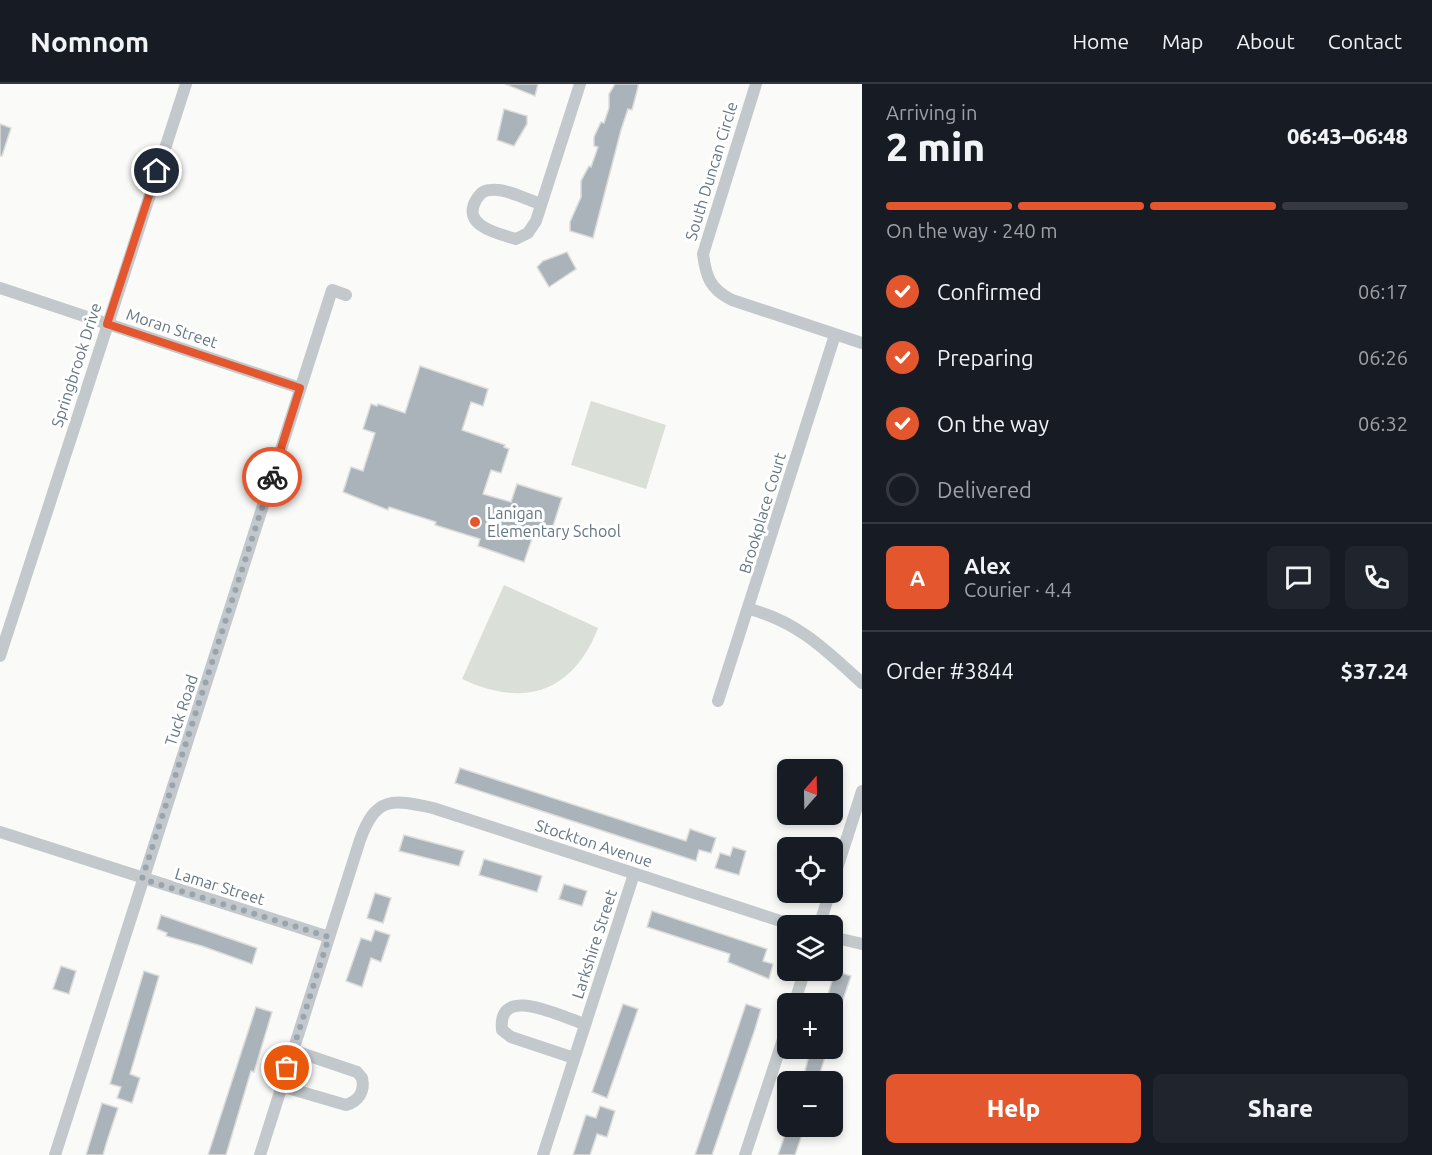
<!DOCTYPE html>
<html lang="en">
<head>
<meta charset="utf-8">
<style>
	:root { --surface:#171b24; --page:#20242c; --text:#f1f3f6; --muted:#9ea1a6; --line:#363941; --accent:#e4572e }
	body { margin:0; font-family:Ubuntu,sans-serif; background:var(--page); color:var(--text); height:100vh; display:flex; flex-direction:column; font-size:22px; white-space:nowrap }
	* { box-sizing:border-box; margin:0 }
	p { font-size:20px; color:var(--muted) }
	.icon { flex:none; width:33px; height:33px; fill:none; stroke:currentColor; stroke-width:2; stroke-linecap:round; stroke-linejoin:round }
	.map { position:relative; flex:1; overflow:hidden }
	.drawer { display:flex; flex-direction:column; background:var(--surface); width:570px }
	.drawer>* { flex:none }
	.needle { width:39px; rotate:20deg }
	.tools { position:absolute; left:777px; top:675px; display:grid; gap:12px }
	.tools a { display:grid; place-items:center; width:66px; height:66px; border-radius:9px; background:var(--surface); box-shadow:0 3px 9px #0003; font-size:30px }
	.pin { position:absolute; display:grid; place-items:center; width:51px; height:51px; color:#fff; margin:-26px; border:3px solid #fff; border-radius:50%; box-shadow:0 2px 6px #0007 }
	.courier { position:absolute; display:grid; place-items:center; width:60px; height:60px; margin:-30px; border:4px solid #e4572e; border-radius:50%; background:#fff; color:#222; box-shadow:0 2px 8px #0007 }
	.summary em { font-style:normal; font-weight:800 }
	.summary div { display:flex; flex-direction:column-reverse }
	.summary { display:flex; align-items:center; justify-content:space-between; height:102px; padding:0 24px }
	h1 { font-size:39px; font-weight:800; line-height:45px }
	.bar { display:grid; grid-template-columns:repeat(4,1fr); gap:9px 6px; align-content:center; height:72px; padding:0 24px }
	.bar i { height:8px; border-radius:4px; background:var(--line) }
	.bar .on { background:var(--accent) }
	.bar p { grid-column:span 4 }
	.line { display:flex; align-items:center; gap:15px; padding:0 24px; border-top:2px solid var(--line) }
	.line div { flex:1 }
	.round { display:grid; place-items:center; flex:none; width:63px; height:63px; border-radius:9px; background:var(--page) }
	ol { padding:0 24px; list-style:none }
	li { display:flex; align-items:center; gap:18px; height:66px }
	li p { margin-inline-start:auto }
	li .icon { padding:6px; border-radius:50%; background:var(--accent); color:#fff; stroke-width:4 }
	li:last-child { color:var(--muted) }
	li i { width:33px; height:33px; border:3px solid var(--line); border-radius:50% }
	.action { display:flex; gap:12px; margin-top:auto; padding:12px 24px }
	.action a { flex:1; height:69px; border-radius:9px; background:var(--accent); color:#fff; font-size:24px; font-weight:800; line-height:69px; text-align:center }
	.action a+a { background:var(--page); color:var(--text) }
	header { display:flex; align-items:center; gap:36px; box-sizing:border-box; height:84px; padding:0 30px; background:var(--surface); border-bottom:2px solid var(--line) }
	header strong { font-size:28px }
	nav { display:flex; gap:33px; margin-inline-start:auto; font-size:21px }
	main { display:flex; flex:1; min-height:0 }
	.map>svg:first-child { display:block }
</style>
</head>
<body>
<header>
<strong>Nomnom</strong>
<nav><a>Home</a><a>Map</a><a>About</a><a>Contact</a></nav>
</header>
<main>
<div class="map">
<svg width="862" height="1071" viewBox="0 0 862 1071">
	<rect width="100%" height="100%" fill="#fafaf8"/>
	<!-- green -->
	<g fill="#dadfd7">
		<polygon points="591,317 666,341 646,405 571,381"/>
		<path d="M504 501 598 544C573 609 523 624 462 595Z"/>
	</g>
	<!-- building -->
	<g fill="#aab3b9" stroke="#dcdcda" stroke-width="1.5">
		<polygon points="505,0 538,0 535,12"/>
		<polygon points="615,0 638,0 638,3 632,26 628,25 621,46 593,154 570,147 570,138 581,113 581,97 589,82 591,83 598,63 594,62 594,53 601,38 604,39 609,24 609,10"/>
		<polygon points="504,25 527,32 527,40 514,62 497,56"/>
		<polygon points="0,40 11,44 2,72 0,72"/>
		<polygon points="567,168 576,185 549,203 537,183 543,177"/>
		<polygon points="420,282 488,305 483,322 471,318 462,346 505,361 504,363 509,365 501,389 491,386 483,410 511,418 517,400 562,414 553,442 556,443 553,452 535,446 524,478 478,462 480,455 435,441 436,438 389,423 388,426 343,408 351,383 363,387 375,349 363,345 371,320 377,322 378,320 405,329"/>
		<polygon points="460,684 686,757 690,745 716,754 711,769 699,766 696,777 455,699"/>
		<polygon points="404,751 464,767 459,782 399,767"/>
		<polygon points="733,763 746,767 739,791 715,784 720,769 730,772"/>
		<polygon points="484,775 542,792 537,808 479,791"/>
		<polygon points="564,800 587,807 582,822 559,815"/>
		<polygon points="375,809 391,814 383,839 367,834"/>
		<polygon points="652,827 767,865 763,877 773,880 769,895 728,878 730,870 647,843"/>
		<polygon points="161,831 257,864 252,880 202,862 166,852 167,849 157,845"/>
		<polygon points="375,846 390,851 381,878 371,874 362,903 346,897 361,854 371,857"/>
		<polygon points="61,882 76,887 69,910 53,905"/>
		<polygon points="144,887 159,892 130,990 140,994 132,1019 117,1014 121,1003 110,1000"/>
		<polygon points="835,887 851,892 834,942 832,912 828,910"/>
		<polygon points="623,920 638,925 607,1014 592,1008"/>
		<polygon points="746,920 761,925 754,948 712,1071 695,1071"/>
		<polygon points="256,923 272,928 254,988 251,987 226,1071 208,1071"/>
		<polygon points="811,964 828,964 817,998 802,998"/>
		<polygon points="102,1019 118,1024 107,1057 103,1071 86,1071"/>
		<polygon points="600,1022 615,1027 607,1053 597,1050 590,1071 573,1071 586,1031 596,1034"/>
		<polygon points="788,1042 805,1042 795,1071 778,1071"/>
	</g>
	<g fill="none" stroke-linecap="round" stroke-linejoin="round">
		<!-- minor -->
		<g stroke="#c3c8cc" stroke-width="12">
			<path d="M756 0 703 170C706 193 710 205 732 216L862 259"/>
			<path d="M541 120C527 116 506 104 491 106 483 106 480 110 476 116 461 142 499 150 516 155L528 149 536 137 580 0"/>
			<polyline points="0,204 300,304"/>
			<path d="M749 525C797 537 826 566 862 599"/>
			<polyline points="0,572 186,0"/>
			<polyline points="718,617 835,251"/>
			<polyline points="0,748 329,853"/>
			<polyline points="832,800 862,707"/>
			<polyline points="819,842 830,808"/>
			<polyline points="832,853 862,860"/>
			<polyline points="794,920 805,886"/>
			<path d="M574 974 511 953 502 946C497 899 561 933 585 940"/>
			<path d="M281 1002 346 1021C359 1017 365 1007 362 994L357 988 292 966"/>
			<polyline points="55,1071 332,206 346,211"/>
			<path d="M260 1071 360 756C376 712 392 715 433 724L796 842"/>
			<polyline points="543,1071 634,790"/>
			<polyline points="745,1071 788,940"/>
		</g>
	</g>
	<g fill="none" stroke-linecap="round" stroke-linejoin="round">
		<!-- done -->
		<polyline stroke="#99a4ac" stroke-width="6" stroke-dasharray="0 10.8" points="272,393 142,795 329,853 287,984"/>
		<!-- route -->
		<polyline stroke="#e4572e" stroke-width="8" points="157,87 107,240 300,304 272,393"/>
	</g>
	<!-- markers -->
	<circle fill="#e4572e" stroke="#fff" stroke-width="2" cx="475" cy="438" r="6"/>
	<g text-anchor="middle" dominant-baseline="central" stroke-width="6" stroke-linejoin="round" paint-order="stroke">
		<!-- street labels -->
		<g font-size="16" fill="#657683" stroke="#fff">
			<text transform="translate(711 87) rotate(-73)">South Duncan Circle</text>
			<text transform="translate(172 244) rotate(18)">Moran Street</text>
			<text transform="translate(76 281) rotate(-72)">Springbrook Drive</text>
			<text transform="translate(762 429) rotate(-73)">Brookplace Court</text>
			<text transform="translate(181 626) rotate(-72)">Tuck Road</text>
			<text transform="translate(594 759) rotate(18)">Stockton Avenue</text>
			<text transform="translate(220 802) rotate(17)">Lamar Street</text>
			<text transform="translate(594 860) rotate(-72)">Larkshire Street</text>
		</g>
		<!-- poi labels -->
		<g font-size="16" fill="#657683" stroke="#fff" text-anchor="start">
			<text x="487" y="429">Lanigan<tspan x="487" dy="18">Elementary School</tspan></text>
		</g>
	</g>
</svg>
<div class="tools">
<a><svg class="needle" viewBox="-14 -14 28 28"><path d="M0-13l5 13h-10z" fill="#e53935"/><path d="M0 13l5-13h-10z" fill="#9ea1a6"/></svg></a>
<a><svg class="icon" aria-label="locate" viewBox="0 0 24 24"><circle cx="12" cy="12" r="6"/><path d="M12 2v4M12 18v4M2 12h4M18 12h4"/></svg></a>
<a><svg class="icon" aria-label="layers" viewBox="0 0 24 24"><path d="M12 4l9 5-9 5-9-5zM3 14l9 5 9-5"/></svg></a>
<a>+</a>
<a>−</a>
</div>
<div class="pin" style="left:287px;top:984px;background:#ea580c"><svg class="icon" aria-label="bag" viewBox="0 0 24 24"><path d="M5 8h14l-1 12H6zM9 8a3 3 0 0 1 6 0"/></svg></div>
<div class="pin" style="left:157px;top:87px;background:#1f2937"><svg class="icon" aria-label="home" viewBox="0 0 24 24"><path d="M3 11l9-7 9 7M6 9v11h12V9"/></svg></div>
<div class="courier" style="left:272px;top:393px"><svg class="icon" aria-label="bike" viewBox="0 0 24 24"><circle cx="6" cy="16" r="4"/><circle cx="18" cy="16" r="4"/><path d="M6 16l4-8h5l3 8M10 8l3 8H6M13 5h3"/></svg></div>
</div>
<section class="drawer">
<div class="summary"><div><h1>2 min</h1><p>Arriving in</p></div><em>06:43–06:48</em></div>
<div class="bar"><i class="on"></i><i class="on"></i><i class="on"></i><i></i><p>On the way · 240 m</p></div>
<ol>
<li><svg class="icon" aria-label="check" viewBox="0 0 24 24"><path d="M5 12l5 5 9-10"/></svg>Confirmed<p>06:17</p></li>
<li><svg class="icon" aria-label="check" viewBox="0 0 24 24"><path d="M5 12l5 5 9-10"/></svg>Preparing<p>06:26</p></li>
<li><svg class="icon" aria-label="check" viewBox="0 0 24 24"><path d="M5 12l5 5 9-10"/></svg>On the way<p>06:32</p></li>
<li><i></i>Delivered</li>
</ol>
<div class="line" style="height:108px"><b class="round" style="background:var(--accent);color:#fff">A</b><div><b>Alex</b><p>Courier · 4.4</p></div><a class="round"><svg class="icon" aria-label="chat" viewBox="0 0 24 24"><path d="M4 5h16v11H9l-5 4z"/></svg></a><a class="round"><svg class="icon" aria-label="phone" viewBox="0 0 24 24"><path d="M5 4h4l2 5-3 2q2 4 5 5l2-3 5 2v4C11 20 4 13 5 4z"/></svg></a></div>
<div class="line" style="height:78px"><div>Order #3844</div><b>$37.24</b></div>
<div class="action"><a>Help</a><a>Share</a></div>
</section>
</main>
</body>
</html>
